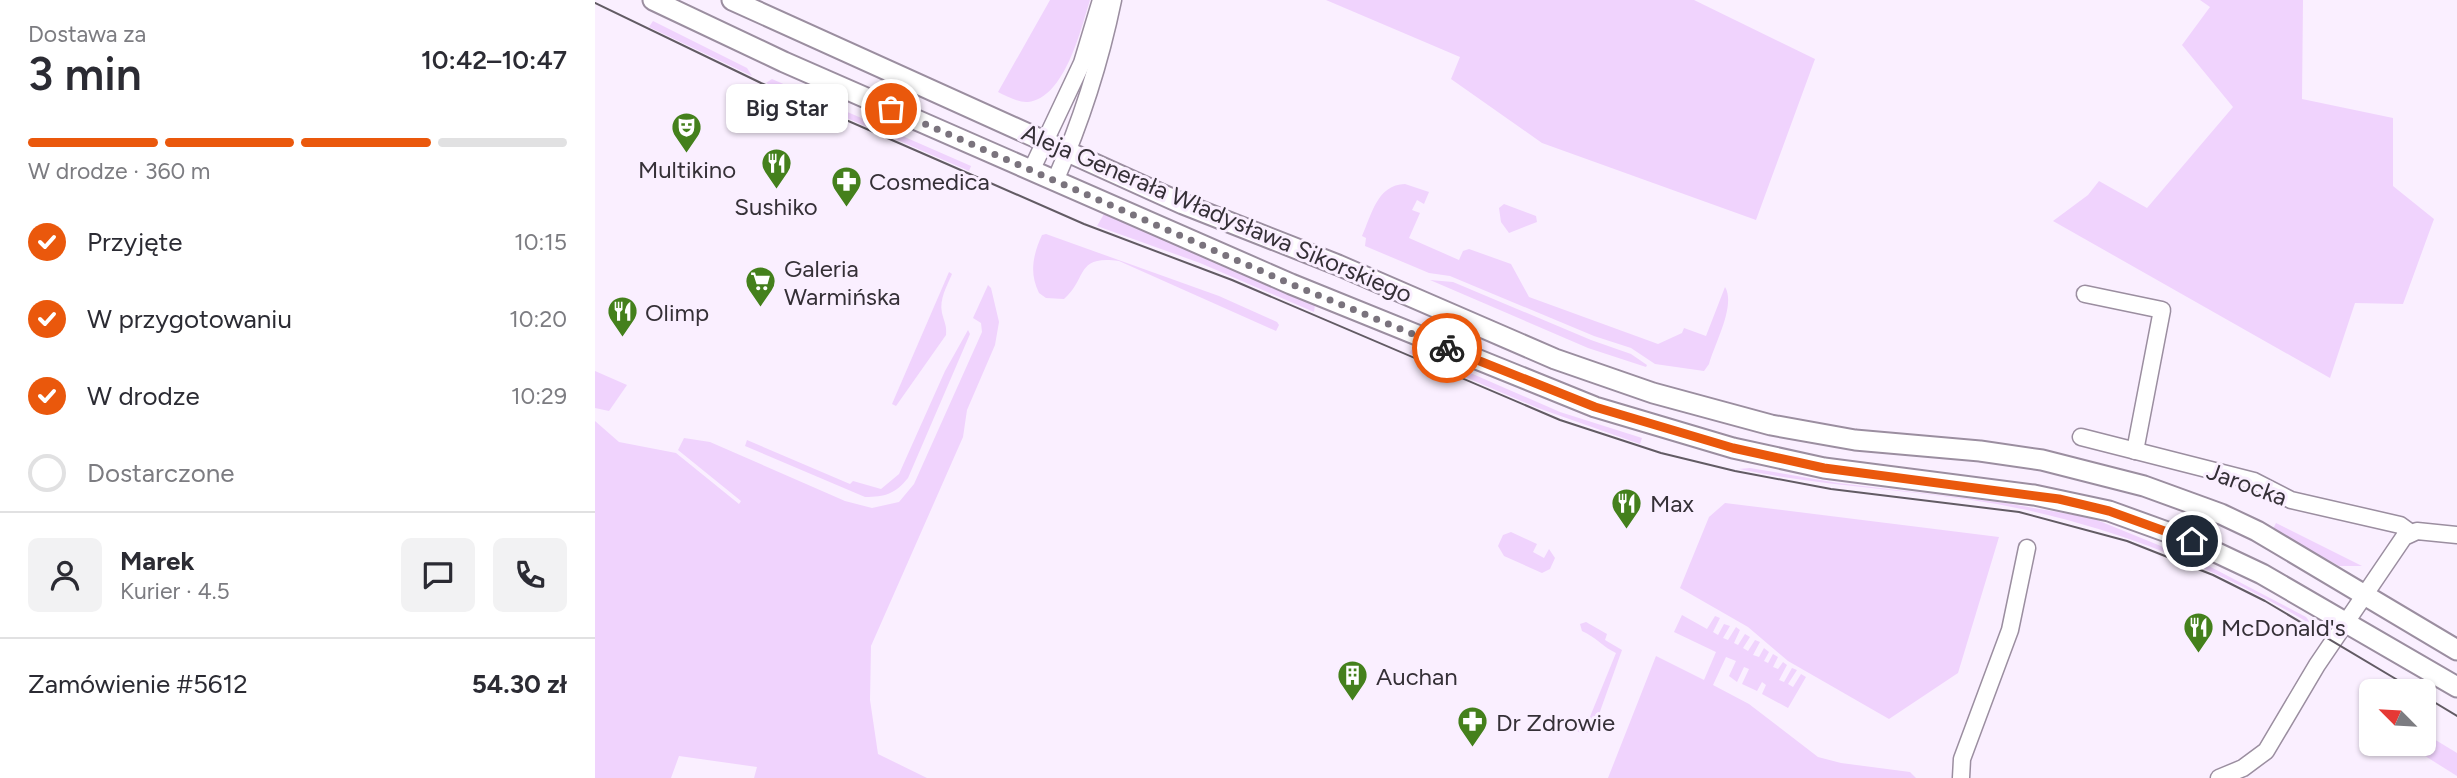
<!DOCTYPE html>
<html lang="pl">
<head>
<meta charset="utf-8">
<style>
	:root { --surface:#fff; --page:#f2f2f3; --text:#2b2b33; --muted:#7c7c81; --line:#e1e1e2; --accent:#ea580c }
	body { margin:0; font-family:Figtree,sans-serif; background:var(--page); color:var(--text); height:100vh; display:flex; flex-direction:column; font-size:26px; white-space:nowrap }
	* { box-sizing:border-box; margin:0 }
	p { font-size:23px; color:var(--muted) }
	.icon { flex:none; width:38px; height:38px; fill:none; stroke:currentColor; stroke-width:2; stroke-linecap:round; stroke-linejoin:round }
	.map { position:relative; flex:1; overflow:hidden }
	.drawer { display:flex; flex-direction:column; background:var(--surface); width:595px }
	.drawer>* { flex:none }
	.needle { width:46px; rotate:294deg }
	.buttons { position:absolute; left:1764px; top:679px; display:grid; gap:14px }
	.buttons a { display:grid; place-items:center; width:77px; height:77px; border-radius:10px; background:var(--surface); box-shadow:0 2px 5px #0004; font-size:35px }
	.pin { position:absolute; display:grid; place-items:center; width:60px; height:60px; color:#fff; margin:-30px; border:4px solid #fff; border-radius:50%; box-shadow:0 2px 7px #0007 }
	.courier { position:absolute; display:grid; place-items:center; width:70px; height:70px; margin:-35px; border:5px solid #ea580c; border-radius:50%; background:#fff; color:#222; box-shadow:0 2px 9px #0007 }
	.bubble { position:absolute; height:49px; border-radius:10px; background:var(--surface); box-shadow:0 2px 5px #0004; font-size:23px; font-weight:600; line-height:49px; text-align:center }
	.overview em { font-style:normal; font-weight:600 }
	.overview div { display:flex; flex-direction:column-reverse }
	.overview { display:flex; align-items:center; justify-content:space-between; height:119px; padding:0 28px }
	h1 { font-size:46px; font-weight:600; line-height:52px }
	.bar { display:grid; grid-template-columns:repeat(4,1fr); gap:10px 7px; align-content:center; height:84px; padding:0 28px }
	.bar i { height:9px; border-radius:5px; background:var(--line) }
	.bar .current { background:var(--accent) }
	.bar p { grid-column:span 4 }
	.line { display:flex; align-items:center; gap:18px; padding:0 28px; border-top:2px solid var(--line) }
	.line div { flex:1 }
	.round { display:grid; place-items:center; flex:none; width:74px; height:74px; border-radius:10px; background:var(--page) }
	ol { padding:0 28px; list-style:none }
	li { display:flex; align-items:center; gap:21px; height:77px }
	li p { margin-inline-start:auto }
	li .icon { padding:7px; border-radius:50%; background:var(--accent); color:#fff; stroke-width:4 }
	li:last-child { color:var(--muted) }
	li i { width:38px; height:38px; border:4px solid var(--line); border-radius:50% }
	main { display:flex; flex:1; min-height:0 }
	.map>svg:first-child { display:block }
</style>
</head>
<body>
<main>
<section class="drawer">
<div class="overview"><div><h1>3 min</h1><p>Dostawa za</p></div><em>10:42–10:47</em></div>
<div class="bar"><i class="current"></i><i class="current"></i><i class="current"></i><i></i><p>W drodze · 360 m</p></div>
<ol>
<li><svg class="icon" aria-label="check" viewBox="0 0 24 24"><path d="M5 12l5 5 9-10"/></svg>Przyjęte<p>10:15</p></li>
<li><svg class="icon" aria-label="check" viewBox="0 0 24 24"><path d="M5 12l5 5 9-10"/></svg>W przygotowaniu<p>10:20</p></li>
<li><svg class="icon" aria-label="check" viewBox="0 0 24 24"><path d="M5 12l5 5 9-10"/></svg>W drodze<p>10:29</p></li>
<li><i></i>Dostarczone</li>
</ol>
<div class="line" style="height:126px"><a class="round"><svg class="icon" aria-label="person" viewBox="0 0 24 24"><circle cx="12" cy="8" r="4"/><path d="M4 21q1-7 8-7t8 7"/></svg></a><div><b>Marek</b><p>Kurier · 4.5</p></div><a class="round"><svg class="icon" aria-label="chat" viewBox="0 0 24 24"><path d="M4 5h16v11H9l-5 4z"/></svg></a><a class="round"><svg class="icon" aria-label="phone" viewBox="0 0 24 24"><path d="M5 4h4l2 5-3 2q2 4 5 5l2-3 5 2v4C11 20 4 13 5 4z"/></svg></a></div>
<div class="line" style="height:91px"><div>Zamówienie #5612</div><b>54.30 zł</b></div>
</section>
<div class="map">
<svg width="1862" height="778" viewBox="0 0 1862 778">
	<rect width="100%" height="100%" fill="#faefff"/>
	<!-- green -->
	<g fill="#f0d3fd">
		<path d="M455 0H495C486 29 470 98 433 102 424 103 411 96 403 92Z"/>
		<polygon points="731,0 1099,0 1220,59 1161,220 947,143 856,79 865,57"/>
		<polygon points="1605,0 1708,0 1707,99 1798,118 1798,186 1839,219 1808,304 1760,303 1735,378 1458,221 1493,195 1504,181 1552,208 1638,107 1587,45 1615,7"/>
		<polygon points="58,21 152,68 157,76 54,27"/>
		<polygon points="177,79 376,166 374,171 171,83"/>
		<path d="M810 184 834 192 829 204 822 200 817 210 825 213 814 238 864 260 868 251 874 249 916 264 934 297 1063 344 1087 333 1089 328 1111 336 1130 287C1141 305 1120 343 1114 364L1109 371 1060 364 1036 348 999 336 855 276 834 273 770 246 771 238 767 236C777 214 782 185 810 184Z"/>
		<polygon points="909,204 941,216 942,222 914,233 906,222 904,208"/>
		<polygon points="509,214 720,305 719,312 605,263 502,226"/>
		<path d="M451 234 624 296 682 322 684 325 681 331 524 261C480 255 493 278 469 299L451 298 444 293C434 273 438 255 447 235Z"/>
		<path d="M354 272 357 274C352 286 344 299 347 313 349 322 352 325 351 335L301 406 297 404Z"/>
		<polygon points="835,280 858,282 996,340 1036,354 1052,365 1051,367 993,348"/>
		<polygon points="393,285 396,288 404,322 400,345 372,410 368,437 276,646 275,700 283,754 332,778 159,778 162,767 84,756 76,778 0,778 0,421 24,442 81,453 144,504 146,501 83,450 89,438 115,442 250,501 277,508 304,502 319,484 387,332 386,323 378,318"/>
		<path d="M373 330 375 334 313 478C300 494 290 497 270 497L150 446 152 440 255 484 258 481 286 489 304 474 350 371Z"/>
		<polygon points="818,348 965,412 1047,438 1045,444 943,408 814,353"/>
		<polygon points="0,371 32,385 14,411 0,408"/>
		<path d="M1155 468 1243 483 1410 503 1497 518 1610 564 1711 617 1717 625C1619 566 1514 525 1402 504 1316 489 1229 487 1144 469Z"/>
		<polygon points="1130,503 1404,537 1363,673 1294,719 1193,661 1153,627 1085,588 1114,517"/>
		<polygon points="1681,523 1767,566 1744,566 1678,529"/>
		<polygon points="916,532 942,544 938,552 949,558 954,549 960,558 955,569 947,573 909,556 903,546 908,535"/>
		<polygon points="1087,615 1112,629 1120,616 1125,618 1118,632 1123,635 1129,624 1135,626 1128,638 1133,640 1141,627 1145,630 1139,643 1143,645 1150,634 1155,637 1148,648 1153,651 1160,640 1165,642 1158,655 1164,657 1169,648 1174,652 1169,661 1173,663 1178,654 1183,657 1178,667 1183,669 1188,662 1192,665 1184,680 1189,682 1197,668 1202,670 1193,684 1198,687 1206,674 1211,677 1193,708 1167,694 1171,685 1167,682 1162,691 1147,684 1154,669 1149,667 1142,682 1134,676 1141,661 1131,657 1118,685 1154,704 1223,757 1246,763 1315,772 1321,778 1013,778 1061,656 1109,680 1121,652 1079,632"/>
		<path d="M991 622 1012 634 1010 640 1027 650 998 731 988 734 982 731 980 726 990 729 1021 653C1008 647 1001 637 987 631L985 624Z"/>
		<polygon points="1829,733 1862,753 1862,776 1811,744 1829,744"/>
	</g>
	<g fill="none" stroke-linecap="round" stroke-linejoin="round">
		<defs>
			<g id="minor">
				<polyline points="436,171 487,63 506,0"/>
				<path d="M460 181C486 122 505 63 518 0"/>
				<polyline points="1490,294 1567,310 1540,451"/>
				<polyline points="1486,437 1659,481 1696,500 1805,525 1816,533"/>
				<polyline points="1366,778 1367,759 1415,630 1432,548"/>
				<polyline points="1624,778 1648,768 1671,751 1722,665 1809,537 1822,531 1862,535"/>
			</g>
			<g id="major">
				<polyline points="58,0 189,62 696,284 1000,407 1138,448 1229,468 1439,495 1514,511 1597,541 1667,574 1862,687"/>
				<polyline points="137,0 588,204 743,265 960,359 1058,393 1176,425 1260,440 1385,451 1447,460 1549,486 1626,514 1662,531 1862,650"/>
			</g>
		</defs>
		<!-- minor casing -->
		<use href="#minor" stroke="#9b8ea0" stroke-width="19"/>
		<!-- major casing -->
		<use href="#major" stroke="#9b8ea0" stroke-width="23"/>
		<!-- minor -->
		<use href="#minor" stroke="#fff" stroke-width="16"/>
		<!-- major -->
		<use href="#major" stroke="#fff" stroke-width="19"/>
		<!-- tram -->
		<g stroke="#625b64" stroke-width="2">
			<polyline points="0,3 166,83 384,178 489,224 637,280 965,420 1066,453 1140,471 1236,489 1424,512 1532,541 1618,575 1670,601 1821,691"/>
			<polyline points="1829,696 1862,716"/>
		</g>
	</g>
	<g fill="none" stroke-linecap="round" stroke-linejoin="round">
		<!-- done -->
		<polyline stroke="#7a737d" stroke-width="7" stroke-dasharray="0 12.6" points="296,109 696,284 852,348"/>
		<!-- route -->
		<polyline stroke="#ea580c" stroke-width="9" points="852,348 1000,407 1138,448 1229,468 1464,499 1514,511 1597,541"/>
	</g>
	<!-- icons -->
	<defs>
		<symbol id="theatre-pin" viewBox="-11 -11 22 30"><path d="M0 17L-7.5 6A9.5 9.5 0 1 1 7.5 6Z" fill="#44801c" stroke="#faefff"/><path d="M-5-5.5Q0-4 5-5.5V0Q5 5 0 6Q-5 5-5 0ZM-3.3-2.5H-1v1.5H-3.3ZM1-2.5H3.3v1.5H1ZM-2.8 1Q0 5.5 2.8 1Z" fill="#fff"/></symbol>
		<symbol id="restaurant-pin" viewBox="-11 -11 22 30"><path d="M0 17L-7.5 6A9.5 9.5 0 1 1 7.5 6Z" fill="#44801c" stroke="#faefff"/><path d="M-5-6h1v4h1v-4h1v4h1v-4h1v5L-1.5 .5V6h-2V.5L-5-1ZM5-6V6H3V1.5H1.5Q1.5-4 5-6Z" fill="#fff"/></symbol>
		<symbol id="pharmacy-pin" viewBox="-11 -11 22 30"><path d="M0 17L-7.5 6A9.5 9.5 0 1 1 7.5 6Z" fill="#44801c" stroke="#faefff"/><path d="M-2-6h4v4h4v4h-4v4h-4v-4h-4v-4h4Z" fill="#fff"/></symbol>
		<symbol id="supermarket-pin" viewBox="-11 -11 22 30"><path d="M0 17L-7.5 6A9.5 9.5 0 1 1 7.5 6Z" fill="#44801c" stroke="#faefff"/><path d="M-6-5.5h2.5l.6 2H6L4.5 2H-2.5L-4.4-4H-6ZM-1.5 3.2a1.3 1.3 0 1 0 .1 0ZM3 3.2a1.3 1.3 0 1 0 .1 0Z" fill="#fff"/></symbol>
		<symbol id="building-pin" viewBox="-11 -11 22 30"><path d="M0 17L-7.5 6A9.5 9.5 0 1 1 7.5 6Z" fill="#44801c" stroke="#faefff"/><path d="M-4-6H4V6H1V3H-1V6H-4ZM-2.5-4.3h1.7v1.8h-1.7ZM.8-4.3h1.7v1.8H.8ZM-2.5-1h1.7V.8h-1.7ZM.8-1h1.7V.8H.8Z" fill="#fff"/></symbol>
	</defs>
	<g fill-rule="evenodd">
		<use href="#theatre-pin" x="74" y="110" width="35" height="47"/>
		<use href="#restaurant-pin" x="164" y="146" width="35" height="47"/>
		<use href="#pharmacy-pin" x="234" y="164" width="35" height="47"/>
		<use href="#supermarket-pin" x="148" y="264" width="35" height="47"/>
		<use href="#restaurant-pin" x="10" y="294" width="35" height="47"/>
		<use href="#restaurant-pin" x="1014" y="486" width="35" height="47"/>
		<use href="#restaurant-pin" x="1586" y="610" width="35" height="47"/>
		<use href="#building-pin" x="740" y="658" width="35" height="47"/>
		<use href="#pharmacy-pin" x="860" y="704" width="35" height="47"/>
	</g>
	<g text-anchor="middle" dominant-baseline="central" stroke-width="6" stroke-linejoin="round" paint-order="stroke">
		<!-- poi labels -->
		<g font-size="24" fill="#353037" stroke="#faefff" text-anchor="start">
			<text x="92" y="169" text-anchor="middle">Multikino</text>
			<text x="274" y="181">Cosmedica</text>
			<text x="181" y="206" text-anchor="middle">Sushiko</text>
			<text x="189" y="268">Galeria<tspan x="189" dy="28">Warmińska</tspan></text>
			<text x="50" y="312">Olimp</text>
			<text x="1055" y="503">Max</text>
			<text x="1626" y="627">McDonald's</text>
			<text x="781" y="676">Auchan</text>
			<text x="901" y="722">Dr Zdrowie</text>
		</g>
		<!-- street labels -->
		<g font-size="24" fill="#353037" stroke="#faefff">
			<text transform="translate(622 213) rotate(23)">Aleja Generała Władysława Sikorskiego</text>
			<text transform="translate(1652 484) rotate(20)">Jarocka</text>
		</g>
	</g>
</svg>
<div class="buttons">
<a><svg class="needle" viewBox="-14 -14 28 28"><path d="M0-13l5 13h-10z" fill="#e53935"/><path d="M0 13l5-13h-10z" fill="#7c7c81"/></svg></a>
</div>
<div class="pin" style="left:296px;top:109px;background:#ea580c"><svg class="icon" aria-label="bag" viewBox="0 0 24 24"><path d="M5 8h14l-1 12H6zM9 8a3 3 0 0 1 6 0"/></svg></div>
<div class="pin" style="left:1597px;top:541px;background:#1f2937"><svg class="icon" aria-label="home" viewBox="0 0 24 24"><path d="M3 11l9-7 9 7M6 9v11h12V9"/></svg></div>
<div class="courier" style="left:852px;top:348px"><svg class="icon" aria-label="bike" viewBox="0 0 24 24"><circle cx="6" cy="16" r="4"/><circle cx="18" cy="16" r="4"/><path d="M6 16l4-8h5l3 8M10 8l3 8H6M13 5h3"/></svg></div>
<div class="bubble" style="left:131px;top:84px;width:122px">Big Star</div>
</div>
</main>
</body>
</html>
